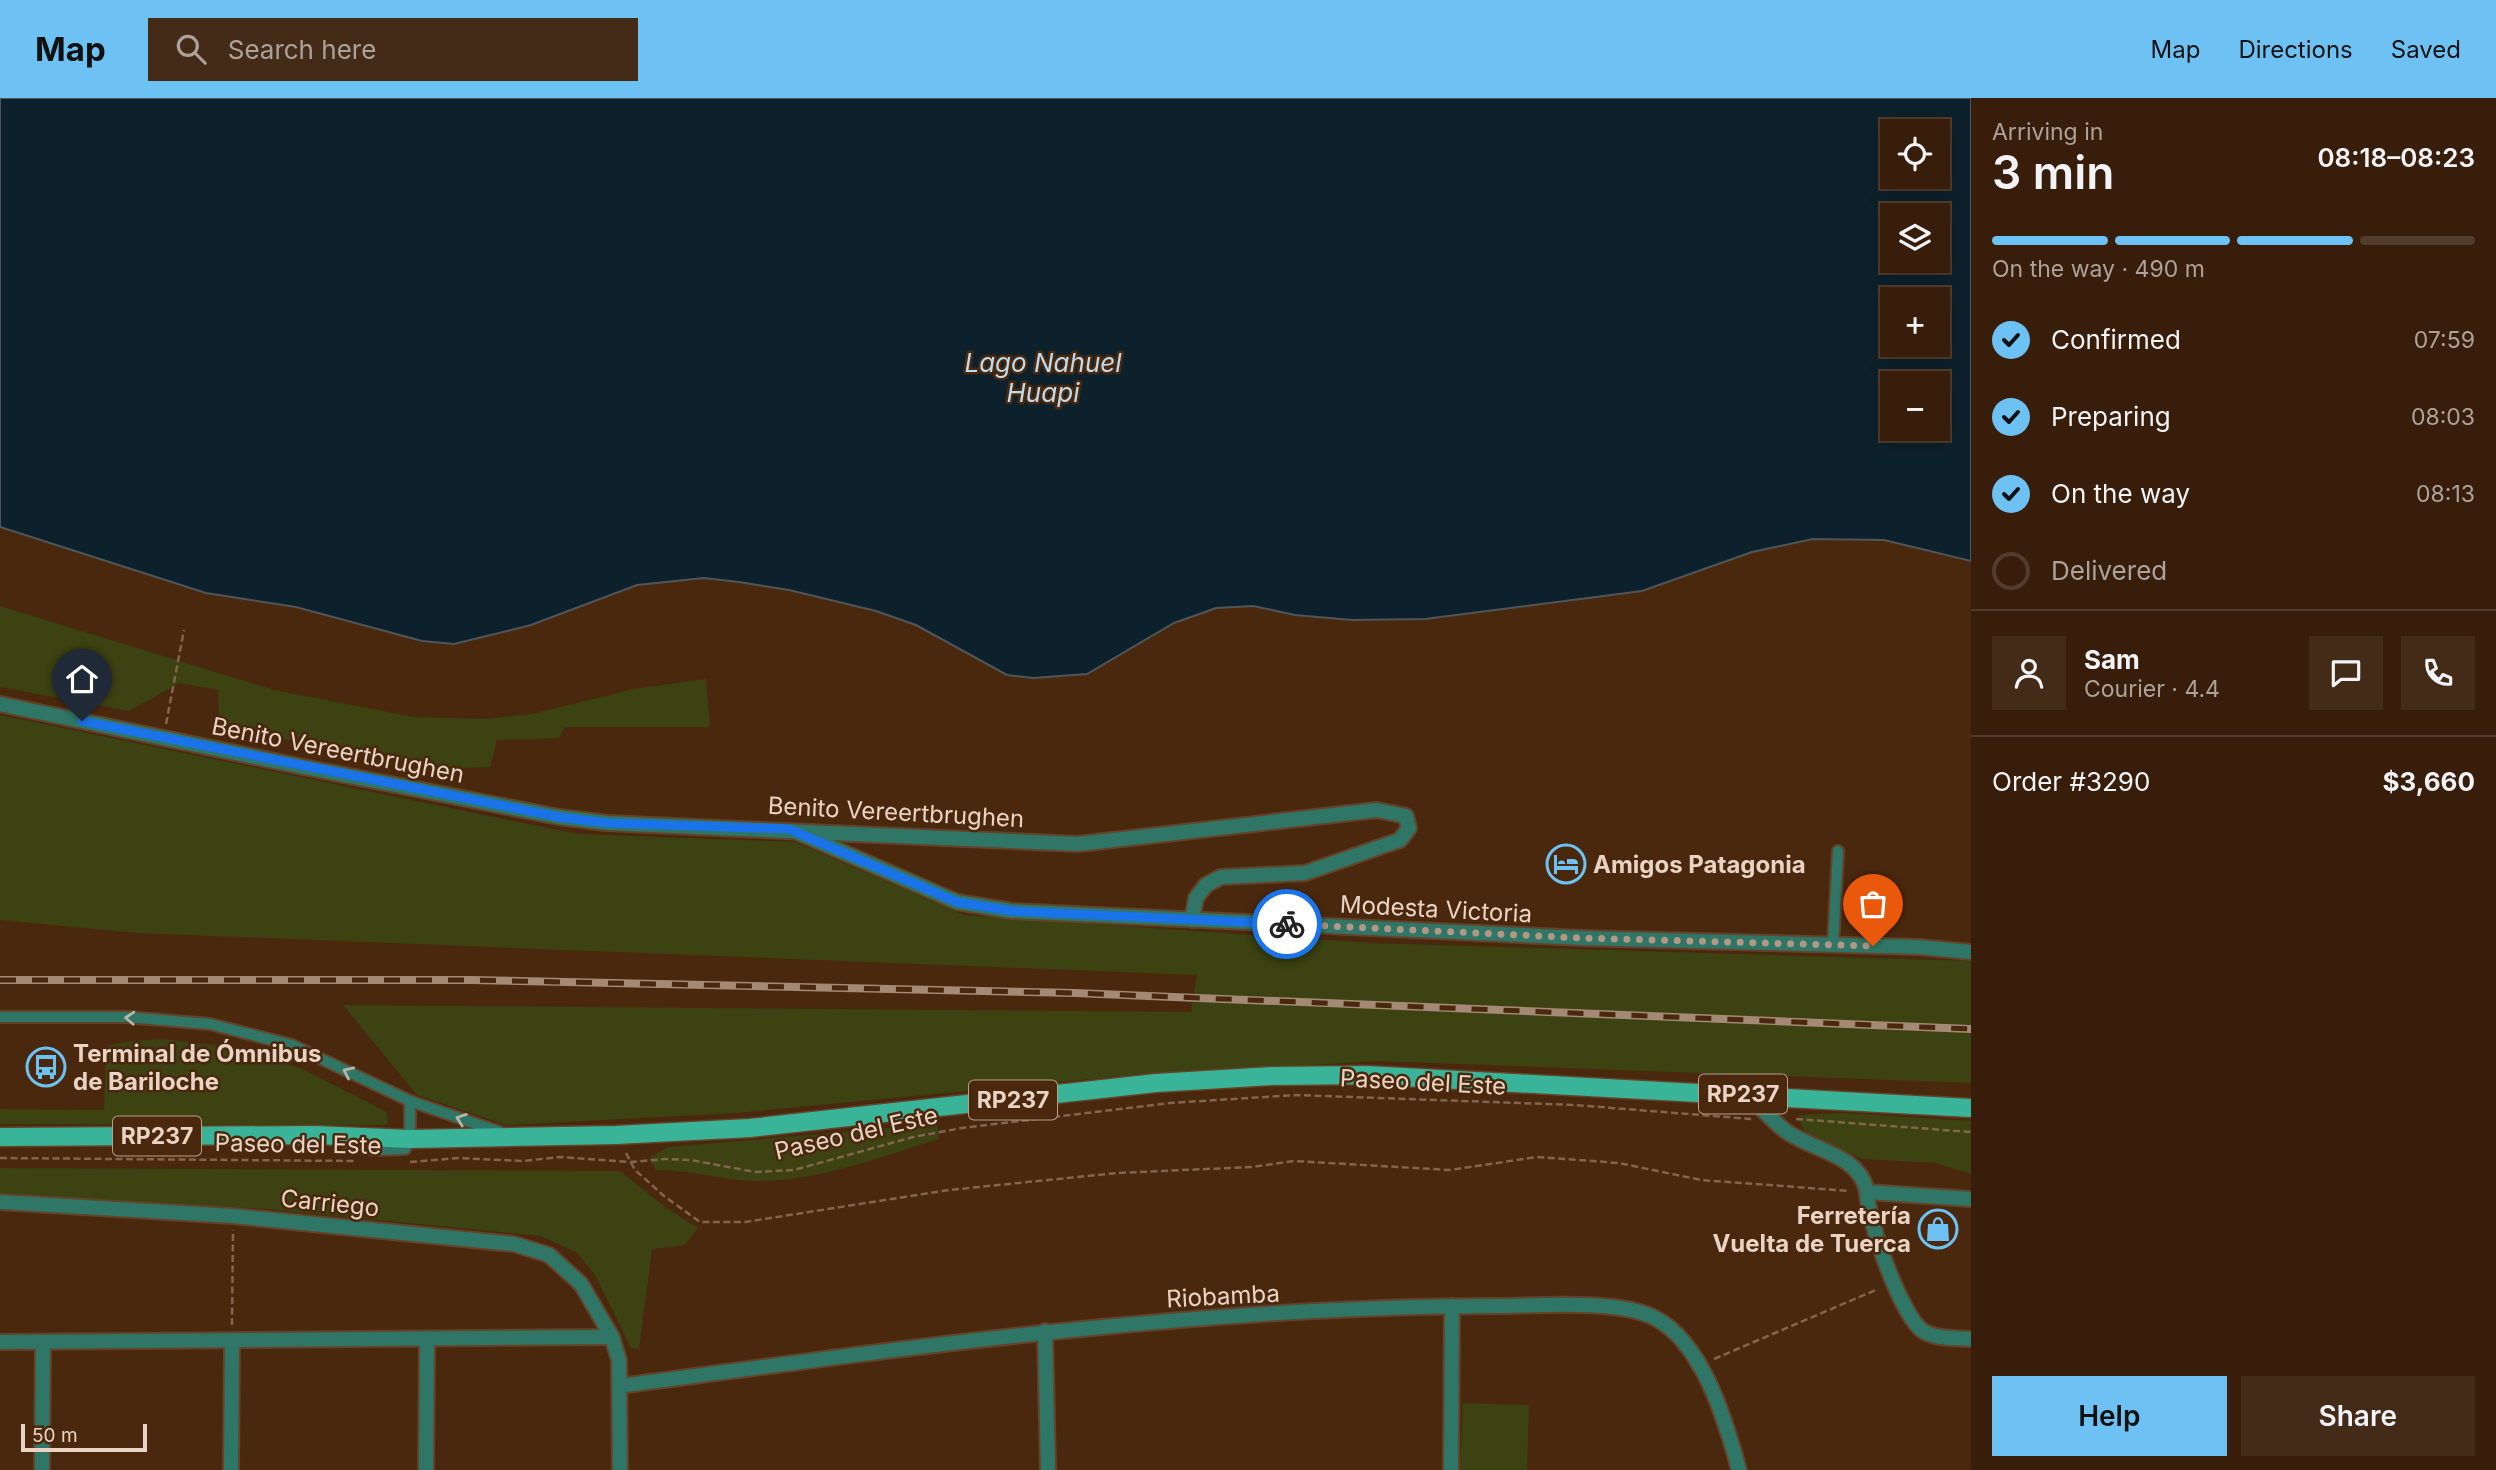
<!DOCTYPE html>
<html lang="en">
<head>
<meta charset="utf-8">
<style>
	:root { --surface:#381e0a; --page:#432b18; --text:#f1f3f6; --muted:#aba29c; --line:#523c2b; --accent:#6dc2f3 }
	body { margin:0; font-family:Inter,sans-serif; background:var(--page); color:var(--text); height:100vh; display:flex; flex-direction:column; font-size:26px; white-space:nowrap }
	* { box-sizing:border-box; margin:0 }
	p { font-size:23px; color:var(--muted) }
	.icon { flex:none; width:38px; height:38px; fill:none; stroke:currentColor; stroke-width:2; stroke-linecap:round; stroke-linejoin:round }
	.map { position:relative; flex:1; overflow:hidden }
	.panel { display:flex; flex-direction:column; background:var(--surface); width:525px }
	.panel>* { flex:none }
	.controls { position:absolute; left:1880px; top:21px; display:grid; gap:14px }
	.controls a { display:grid; place-items:center; width:70px; height:70px; border-radius:0px; background:var(--surface); box-shadow:0 4px 18px #0003,0 0 0 2px var(--line); font-size:35px }
	.scale { position:absolute; left:21px; bottom:18px; width:126px; box-sizing:border-box; padding-left:7px; border:4px solid #e9d3c4; border-top:0; font-size:19px; line-height:24px; white-space:nowrap; color:#e9d3c4; -webkit-text-stroke:5px #4a280d; paint-order:stroke }
	.pin { position:absolute; display:grid; place-items:center; width:60px; height:60px; color:#fff; margin:-72px -30px; border-radius:50% 50% 50% 0; rotate:-45deg; box-shadow:0 0 7px #0007 }
	.pin .icon { rotate:45deg }
	.courier { position:absolute; display:grid; place-items:center; width:70px; height:70px; margin:-35px; border:5px solid #1a73e8; border-radius:50%; background:#fff; color:#222; box-shadow:0 2px 9px #0007 }
	.summary em { font-style:normal; font-weight:600 }
	.summary div { display:flex; flex-direction:column-reverse }
	.summary { display:flex; align-items:center; justify-content:space-between; height:119px; padding:0 21px }
	h1 { font-size:46px; font-weight:600; line-height:52px }
	.bar { display:grid; grid-template-columns:repeat(4,1fr); gap:10px 7px; align-content:center; height:84px; padding:0 21px }
	.bar i { height:9px; border-radius:5px; background:var(--line) }
	.bar .current { background:var(--accent) }
	.bar p { grid-column:span 4 }
	.line { display:flex; align-items:center; gap:18px; padding:0 21px; border-top:2px solid var(--line) }
	.line div { flex:1 }
	.round { display:grid; place-items:center; flex:none; width:74px; height:74px; border-radius:0px; background:var(--page) }
	ol { padding:0 21px; list-style:none }
	li { display:flex; align-items:center; gap:21px; height:77px }
	li p { margin-inline-start:auto }
	li .icon { padding:7px; border-radius:50%; background:var(--accent); color:#111; stroke-width:4 }
	li:last-child { color:var(--muted) }
	li i { width:38px; height:38px; border:4px solid var(--line); border-radius:50% }
	.action { display:flex; gap:14px; margin-top:auto; padding:14px 21px }
	.action a { flex:1; height:80px; border-radius:0px; background:var(--accent); color:#111; font-size:28px; font-weight:600; line-height:80px; text-align:center }
	.action a+a { background:var(--page); color:var(--text) }
	header { display:flex; align-items:center; gap:42px; box-sizing:border-box; height:98px; padding:0 35px; background:var(--accent); color:#111 }
	header strong { font-size:33px }
	nav { display:flex; gap:38px; margin-inline-start:auto; font-size:24px }
	.search { width:490px; height:63px; background:var(--page); display:flex; align-items:center; gap:18px; box-sizing:border-box; padding:0 24px; border-radius:0px; color:var(--muted); font-size:26px }
	main { display:flex; flex:1; min-height:0 }
	.map>svg:first-child { display:block }
</style>
</head>
<body>
<header>
<strong>Map</strong>
<div class="search"><svg class="icon" aria-label="search" viewBox="0 0 24 24"><circle cx="10" cy="10" r="6"/><path d="M15 15l6 6"/></svg>Search here</div>
<nav><a>Map</a><a>Directions</a><a>Saved</a></nav>
</header>
<main>
<div class="map">
<svg width="1971" height="1372" viewBox="0 0 1971 1372">
	<rect width="100%" height="100%" fill="#4a280d"/>
	<!-- green -->
	<g fill="#3c4211">
		<polygon points="0,508 274,592 414,619 484,621 532,616 634,591 706,581 710,629 565,629 559,640 497,642 490,669 441,671 219,629 218,592 180,585 129,613 0,589"/>
		<polygon points="0,617 577,736 795,744 964,817 1371,845 1971,863 1971,985 1379,963 1133,977 737,1015 506,1027 417,997 343,907 1191,914 1197,877 138,835 0,822"/>
		<polygon points="164,941 220,948 300,970 387,1014 388,1027 0,1026 0,1011 104,1012 106,948 131,943"/>
		<polygon points="1845,1015 1971,1023 1971,1076 1935,1065 1862,1061 1805,1036 1798,1017"/>
		<path d="M937 1026 939 1041C880 1059 819 1083 757 1083 723 1083 690 1071 656 1072L649 1060 668 1049Z"/>
		<polygon points="0,1070 620,1073 665,1109 698,1130 685,1147 652,1151 639,1251 631,1250 595,1177 577,1155 541,1138 265,1111 0,1096"/>
		<polygon points="1463,1305 1529,1307 1527,1372 1460,1372"/>
	</g>
	<!-- water -->
	<path fill="#0d212c" stroke="#4f565a" stroke-width="2" fill-rule="evenodd" d="M0 0H1971V463L1884 442 1813 441 1752 454 1642 493 1425 521 1352 522 1295 517 1253 508 1216 510 1174 525 1087 576 1033 580 1007 577 916 527 876 513 789 492 739 484 704 480 637 487 531 527 454 546 422 543 296 509 206 495 0 429ZM1892 33H1937V79H1892ZM1892 117H1937V163H1892ZM1892 201H1937V247H1892ZM1892 285H1937V331H1892Z"/>
	<g fill="none" stroke-linecap="round" stroke-linejoin="round">
		<defs>
			<g id="service">
				<polyline points="1833,847 1838,753"/>
				<polyline points="0,919 126,919 210,926 292,947 410,1003 500,1034"/>
				<polyline points="346,1045 374,1052 405,1051 410,1041 410,1003"/>
			</g>
			<g id="minor">
				<polyline points="0,606 303,669 559,719 607,725 1078,746 1377,712 1406,718 1409,730 1400,742 1305,775 1221,779 1206,787 1196,800 1192,822"/>
				<polyline points="799,735 957,804 1012,813 1582,840 1919,849 1971,854"/>
				<path d="M1747 996C1760 1008 1773 1024 1787 1034 1815 1053 1860 1057 1867 1094L1971 1101"/>
				<path d="M1867 1094C1867 1121 1901 1218 1923 1233 1935 1241 1957 1240 1971 1241"/>
				<polyline points="0,1104 233,1118 514,1146 549,1157 581,1186 612,1239 619,1262 620,1372"/>
				<polyline points="1045,1233 1048,1372"/>
				<polyline points="0,1244 612,1239"/>
				<path d="M620 1288C911 1249 1203 1208 1497 1208 1538 1208 1619 1201 1655 1220 1703 1245 1726 1324 1739 1372"/>
				<polyline points="42,1372 43,1244"/>
				<polyline points="231,1372 232,1242"/>
				<polyline points="426,1372 427,1242"/>
				<polyline points="1451,1372 1452,1208"/>
			</g>
			<polyline id="primary" points="0,1039 315,1037 410,1041 616,1037 750,1030 1156,985 1272,978 1367,977 1971,1010"/>
		</defs>
		<!-- service casing -->
		<use href="#service" stroke="#63432a" stroke-width="14"/>
		<!-- minor casing -->
		<use href="#minor" stroke="#63432a" stroke-width="18"/>
		<!-- primary casing -->
		<use href="#primary" stroke="#63432a" stroke-width="21"/>
		<!-- path -->
		<g stroke="#82654e" stroke-width="2.5" stroke-dasharray="7 3.5" stroke-linecap="butt">
			<polyline points="166,626 184,532"/>
			<polyline points="1796,1021 1971,1034"/>
			<polyline points="626,1055 635,1072 664,1098 700,1124 745,1124 949,1092 1117,1075 1252,1069 1294,1063 1450,1072 1537,1059 1619,1065 1701,1082 1850,1093"/>
			<polyline points="0,1060 354,1063"/>
			<polyline points="410,1064 459,1060 523,1063 560,1059 631,1064 665,1061 691,1062 755,1074 794,1072 913,1039 962,1030 1170,1005 1296,997 1575,1007 1751,1021"/>
			<polyline points="232,1227 233,1132"/>
			<polyline points="1714,1261 1878,1191"/>
		</g>
		<!-- service -->
		<use href="#service" stroke="#307666" stroke-width="10"/>
		<!-- minor -->
		<use href="#minor" stroke="#307666" stroke-width="14"/>
		<!-- primary -->
		<use href="#primary" stroke="#3ab499" stroke-width="18"/>
		<defs>
			<polyline id="rail" points="0,882 471,882 1075,895 1971,931"/>
		</defs>
		<!-- rail casing -->
		<use href="#rail" stroke="#a48975" stroke-width="8"/>
		<!-- rail -->
		<use href="#rail" stroke="#4a280d" stroke-width="5" stroke-dasharray="16" stroke-linecap="butt"/>
	</g>
	<!-- one-way arrows -->
	<defs><path id="oneway-chevron" d="M-2-3.5L2.5 0L-2 3.5" fill="none" stroke-width="1.6" stroke-linecap="round" stroke-linejoin="round" transform="scale(1.75)"/></defs>
	<g stroke="#b2b7a8">
		<use href="#oneway-chevron" transform="translate(130 920) rotate(-177)"/>
		<use href="#oneway-chevron" transform="translate(348 974) rotate(-155)"/>
		<use href="#oneway-chevron" transform="translate(461 1021) rotate(-160)"/>
	</g>
	<g fill="none" stroke-linecap="round" stroke-linejoin="round">
		<!-- done -->
		<polyline stroke="#b19784" stroke-width="7" stroke-dasharray="0 12.6" points="1287,826 1582,840 1873,848"/>
		<!-- route -->
		<polyline stroke="#1a73e8" stroke-width="9" points="82,623 559,719 607,725 789,731 957,804 1012,813 1287,826"/>
	</g>
	<!-- icons -->
	<defs>
		<symbol id="hotel-ring" viewBox="-11 -11 22 22"><circle r="9.5" fill="#4a280d" stroke="#6dc2f3" stroke-width="1.5"/><path d="M-6-4.5h1.5V1H6V5H4.5V3h-9V5H-6ZM-4 0a1.8 1.8 0 1 1 3.6 0ZM.5 0V-2.5h3Q6-2.5 6 0Z" fill="#6dc2f3"/></symbol>
		<symbol id="bus-ring" viewBox="-11 -11 22 22"><circle r="9.5" fill="#4a280d" stroke="#6dc2f3" stroke-width="1.5"/><path d="M-5-6H5V4H4V6H2V4H-2V6H-4V4H-5ZM-3.5-4V0h7V-4ZM-3.5 1.2v1.5H-2V1.2ZM2 1.2v1.5H3.5V1.2Z" fill="#6dc2f3"/></symbol>
		<symbol id="shop-ring" viewBox="-11 -11 22 22"><circle r="9.5" fill="#4a280d" stroke="#6dc2f3" stroke-width="1.5"/><path d="M-5-2.5h2.3a2.7 3.5 0 0 1 5.4 0H5L5.5 6h-11ZM-1.5-2.5h3a1.5 2.3 0 0 0-3 0Z" fill="#6dc2f3"/></symbol>
	</defs>
	<g fill-rule="evenodd">
		<use href="#hotel-ring" x="1544" y="744" width="44" height="44"/>
		<use href="#bus-ring" x="24" y="947" width="44" height="44"/>
		<use href="#shop-ring" x="1916" y="1109" width="44" height="44"/>
	</g>
	<g text-anchor="middle" dominant-baseline="central" stroke-width="5" stroke-linejoin="round" paint-order="stroke">
		<!-- shield labels -->
		<g fill="#4a280d" stroke="#b9a08d" stroke-width="2">
			<rect x="1699" y="976.5" width="88" height="39" rx="5"/>
			<rect x="969" y="982.5" width="88" height="39" rx="5"/>
			<rect x="113" y="1018.5" width="88" height="39" rx="5"/>
		</g>
		<g font-size="23" font-weight="bold" fill="#e9d3c4">
			<text x="1743" y="996">RP237</text>
			<text x="1013" y="1002">RP237</text>
			<text x="157" y="1038">RP237</text>
		</g>
		<!-- street labels -->
		<g font-size="24" fill="#e9d3c4" stroke="#4a280d">
			<text transform="translate(338 652) rotate(11)">Benito Vereertbrughen</text>
			<text transform="translate(896 714) rotate(3)">Benito Vereertbrughen</text>
			<text transform="translate(1436 811) rotate(3)">Modesta Victoria</text>
			<text transform="translate(1423 984) rotate(3)">Paseo del Este</text>
			<text transform="translate(856 1035) rotate(-13)">Paseo del Este</text>
			<text transform="translate(298 1046) rotate(1)">Paseo del Este</text>
			<text transform="translate(330 1105) rotate(6)">Carriego</text>
			<text transform="translate(1223 1198) rotate(-3)">Riobamba</text>
		</g>
		<!-- poi labels -->
		<g font-size="24" font-weight="bold" fill="#e9d3c4" stroke="#4a280d" text-anchor="start">
			<text x="1593" y="766">Amigos Patagonia</text>
			<text x="73" y="955">Terminal de Ómnibus<tspan x="73" dy="28">de Bariloche</tspan></text>
			<text x="1911" y="1117" text-anchor="end">Ferretería<tspan x="1911" dy="28">Vuelta de Tuerca</tspan></text>
		</g>
		<!-- water labels -->
		<g font-size="26" font-style="italic" fill="#bedbed" stroke="#4a280d">
			<text x="1043" y="264">Lago Nahuel<tspan x="1043" dy="30">Huapi</tspan></text>
		</g>
	</g>
</svg>
<div class="controls">
<a><svg class="icon" aria-label="locate" viewBox="0 0 24 24"><circle cx="12" cy="12" r="6"/><path d="M12 2v4M12 18v4M2 12h4M18 12h4"/></svg></a>
<a><svg class="icon" aria-label="layers" viewBox="0 0 24 24"><path d="M12 4l9 5-9 5-9-5zM3 14l9 5 9-5"/></svg></a>
<a>+</a>
<a>−</a>
</div>
<div class="scale">50 m</div>
<div class="pin" style="left:1873px;top:848px;background:#ea580c"><svg class="icon" aria-label="bag" viewBox="0 0 24 24"><path d="M5 8h14l-1 12H6zM9 8a3 3 0 0 1 6 0"/></svg></div>
<div class="pin" style="left:82px;top:623px;background:#1f2937"><svg class="icon" aria-label="home" viewBox="0 0 24 24"><path d="M3 11l9-7 9 7M6 9v11h12V9"/></svg></div>
<div class="courier" style="left:1287px;top:826px"><svg class="icon" aria-label="bike" viewBox="0 0 24 24"><circle cx="6" cy="16" r="4"/><circle cx="18" cy="16" r="4"/><path d="M6 16l4-8h5l3 8M10 8l3 8H6M13 5h3"/></svg></div>
</div>
<section class="panel">
<div class="summary"><div><h1>3 min</h1><p>Arriving in</p></div><em>08:18–08:23</em></div>
<div class="bar"><i class="current"></i><i class="current"></i><i class="current"></i><i></i><p>On the way · 490 m</p></div>
<ol>
<li><svg class="icon" aria-label="check" viewBox="0 0 24 24"><path d="M5 12l5 5 9-10"/></svg>Confirmed<p>07:59</p></li>
<li><svg class="icon" aria-label="check" viewBox="0 0 24 24"><path d="M5 12l5 5 9-10"/></svg>Preparing<p>08:03</p></li>
<li><svg class="icon" aria-label="check" viewBox="0 0 24 24"><path d="M5 12l5 5 9-10"/></svg>On the way<p>08:13</p></li>
<li><i></i>Delivered</li>
</ol>
<div class="line" style="height:126px"><a class="round"><svg class="icon" aria-label="person" viewBox="0 0 24 24"><circle cx="12" cy="8" r="4"/><path d="M4 21q1-7 8-7t8 7"/></svg></a><div><b>Sam</b><p>Courier · 4.4</p></div><a class="round"><svg class="icon" aria-label="chat" viewBox="0 0 24 24"><path d="M4 5h16v11H9l-5 4z"/></svg></a><a class="round"><svg class="icon" aria-label="phone" viewBox="0 0 24 24"><path d="M5 4h4l2 5-3 2q2 4 5 5l2-3 5 2v4C11 20 4 13 5 4z"/></svg></a></div>
<div class="line" style="height:91px"><div>Order #3290</div><b>$3,660</b></div>
<div class="action"><a>Help</a><a>Share</a></div>
</section>
</main>
</body>
</html>
